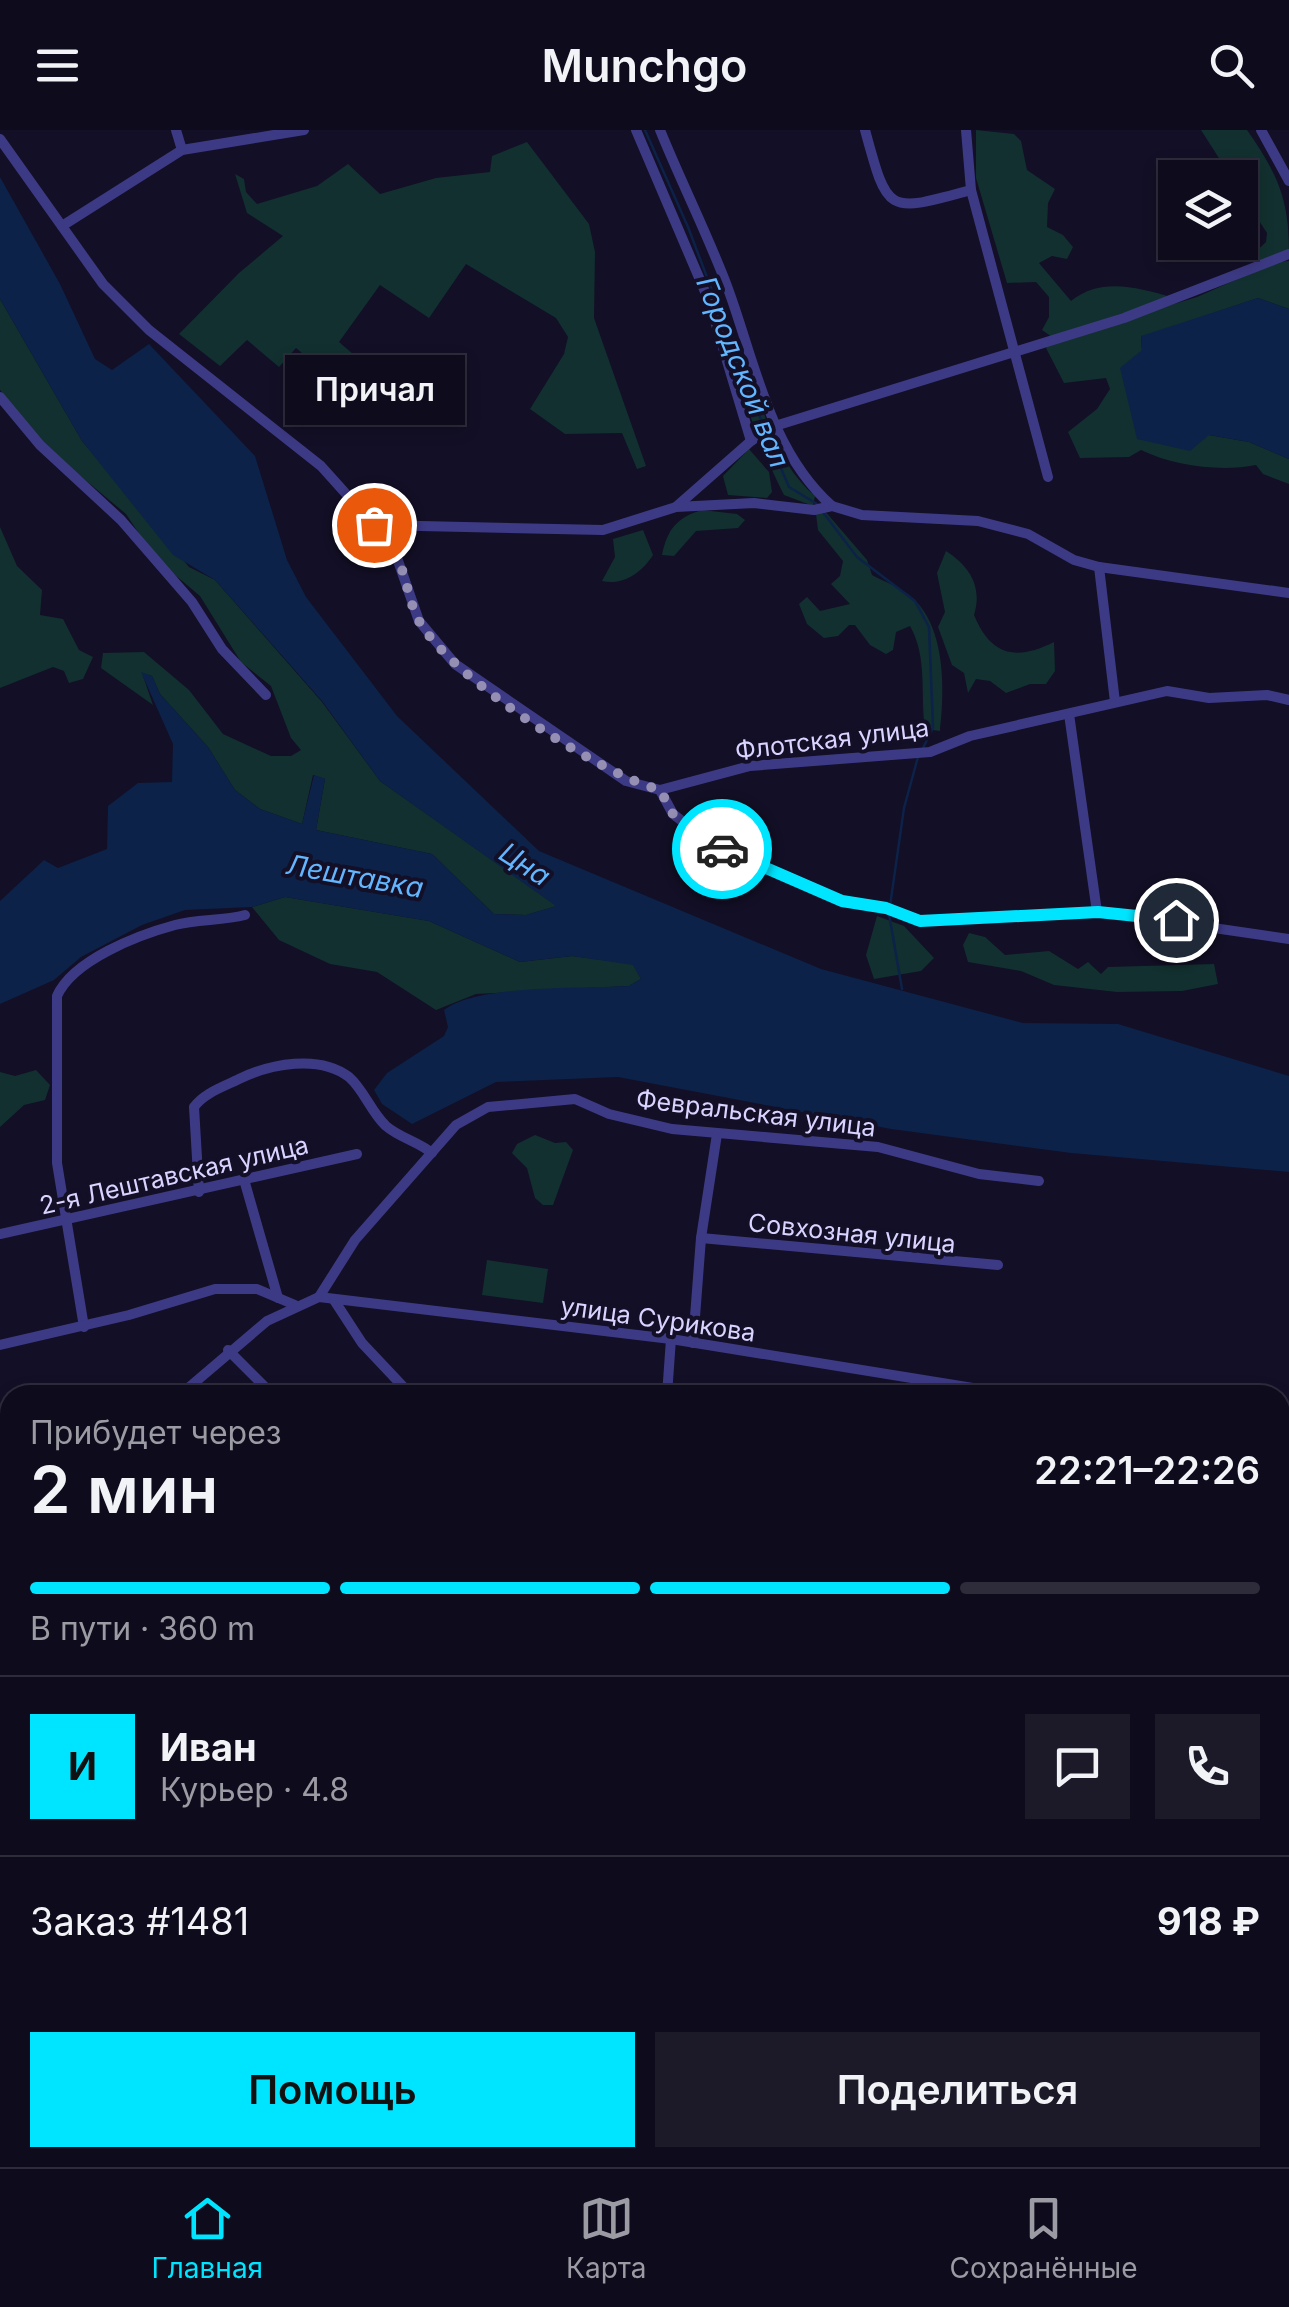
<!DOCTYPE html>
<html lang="ru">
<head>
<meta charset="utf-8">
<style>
	:root { --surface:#0e0b1c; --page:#1c1929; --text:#f1f3f6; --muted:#9b9ba3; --line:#2e2b3b; --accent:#00e5ff }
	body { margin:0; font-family:Inter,sans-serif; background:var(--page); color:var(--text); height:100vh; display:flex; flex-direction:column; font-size:38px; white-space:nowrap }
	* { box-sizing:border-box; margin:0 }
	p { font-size:32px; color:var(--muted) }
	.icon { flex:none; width:55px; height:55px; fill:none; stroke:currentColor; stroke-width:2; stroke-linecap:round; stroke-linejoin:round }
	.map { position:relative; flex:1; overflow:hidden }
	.details { position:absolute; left:0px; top:1255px; width:1290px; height:782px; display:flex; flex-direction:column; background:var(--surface); border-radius:30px 30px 0 0; box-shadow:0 5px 15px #0003,0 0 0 2px var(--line) }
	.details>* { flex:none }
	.fabs { position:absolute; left:1158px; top:30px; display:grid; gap:20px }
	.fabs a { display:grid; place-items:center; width:100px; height:100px; border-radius:0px; background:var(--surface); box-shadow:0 5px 15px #0003,0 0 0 2px var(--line); font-size:50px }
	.pin { position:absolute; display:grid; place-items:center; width:85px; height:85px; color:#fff; margin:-42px; border:5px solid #fff; border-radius:50%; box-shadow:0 2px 10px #0007 }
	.courier { position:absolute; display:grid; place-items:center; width:100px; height:100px; margin:-50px; border:8px solid #00e5ff; border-radius:50%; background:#fff; color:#222; box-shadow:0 2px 12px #0007 }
	.bubble { position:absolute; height:70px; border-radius:0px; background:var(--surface); box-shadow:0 5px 15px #0003,0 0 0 2px var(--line); font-size:32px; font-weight:600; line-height:70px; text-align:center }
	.overview em { font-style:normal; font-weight:600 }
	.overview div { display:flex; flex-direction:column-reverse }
	.overview { display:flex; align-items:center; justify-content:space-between; height:170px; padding:0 30px }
	h1 { font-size:65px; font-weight:600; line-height:75px }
	.bar { display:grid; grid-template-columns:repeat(4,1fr); gap:15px 10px; align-content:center; height:120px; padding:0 30px }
	.bar i { height:12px; border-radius:8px; background:var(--line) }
	.bar .active { background:var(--accent) }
	.bar p { grid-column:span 4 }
	.line { display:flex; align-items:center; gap:25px; padding:0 30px; border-top:2px solid var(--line) }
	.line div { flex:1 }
	.round { display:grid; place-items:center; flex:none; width:105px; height:105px; border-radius:0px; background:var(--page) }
	.button { display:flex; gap:20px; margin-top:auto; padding:20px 30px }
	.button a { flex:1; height:115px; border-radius:0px; background:var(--accent); color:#111; font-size:40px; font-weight:600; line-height:115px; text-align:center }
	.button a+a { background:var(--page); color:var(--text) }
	header { display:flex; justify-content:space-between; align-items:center; height:130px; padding:0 30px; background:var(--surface); font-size:45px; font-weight:600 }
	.menu { display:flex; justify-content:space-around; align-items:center; height:140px; border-top:2px solid var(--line); background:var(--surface); font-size:28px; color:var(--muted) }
	.menu a { display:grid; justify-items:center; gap:5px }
	.menu .active { color:var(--accent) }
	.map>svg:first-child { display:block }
</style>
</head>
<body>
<header><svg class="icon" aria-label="menu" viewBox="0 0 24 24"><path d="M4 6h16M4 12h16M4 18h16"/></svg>Munchgo<svg class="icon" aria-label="search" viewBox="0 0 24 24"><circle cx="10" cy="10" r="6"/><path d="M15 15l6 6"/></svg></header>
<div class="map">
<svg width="1289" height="2037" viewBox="0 0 1289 2037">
	<rect width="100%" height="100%" fill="#130f26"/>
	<!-- green -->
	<g fill="#12302f">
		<path d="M976 0 1014 4 1021 11 1027 40 1055 59 1048 73 1047 97 1063 105 1073 117 1067 129 1052 126 1039 133 1071 171C1100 147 1137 157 1171 167L1052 207 1042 200 1049 187V167L1036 152 1007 153 976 48Z"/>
		<path d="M1201 0H1247C1277 43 1289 68 1289 121L1263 133 1249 128 1266 112 1267 103 1240 62V48L1231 47Z"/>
		<polygon points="527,12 589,94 595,122 594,188 646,336 637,339 622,303 565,304 530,279 564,224 568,207 556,188 466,134 429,188 380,155 339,212 360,230 343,274 326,258 333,249 296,218 279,237 247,210 220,236 179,204 239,143 283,106 247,83 235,44 244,49 246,62 257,74 317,56 348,34 380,64 436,48 490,42 492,26"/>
		<path d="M1289 131V179L1258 168 1141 207 1142 220 1209 305 1249 312 1289 329V354L1263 344 1256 335C1220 342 1174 336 1141 320L1129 327 1080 328 1068 302 1097 279 1110 259 1106 248 1064 253 1046 218 1053 211 1197 167 1276 132Z"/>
		<polygon points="0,169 82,311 189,437 215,450 322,572 380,651 557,776 526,785 494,784 432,724 316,700 325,649 313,645 302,694 260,679 235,660 208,617 160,564 152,546 142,543 153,575 101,538 103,523 144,522 189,560 223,604 271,626 291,626 301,620 291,608 271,556 241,532 200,466 156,429 126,384 47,318 0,260"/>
		<path d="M733 204C761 258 766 324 815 366L813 376 784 365C758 314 741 262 725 206Z"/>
		<polygon points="749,319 769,342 772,362 767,368 728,365 723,346"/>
		<path d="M702 380 737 384 745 390 738 398 696 401 674 426 662 425C667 400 677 387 702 380Z"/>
		<path d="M824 380 867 430 872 445C883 451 897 456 908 464 946 493 945 558 940 601L925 599C920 565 928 528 910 496L896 502 893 520 886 524 870 515 855 495H849L838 506 824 508 807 494 799 474 807 467 820 481 850 474 831 454 840 446 843 431 818 400 816 384Z"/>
		<polygon points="0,397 17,436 42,460 40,485 63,489 79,520 93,527 83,549 69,553 64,541 53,537 0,558"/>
		<path d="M643 400 653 425C642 442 624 456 602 451L615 427 613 409Z"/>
		<path d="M946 421C969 436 983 456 974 485 991 526 1016 531 1054 512L1055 541 1046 554H1030L1006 563 990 551 976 549 968 563 964 543 952 535 938 497 945 482 937 443Z"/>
		<polygon points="285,767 429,791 520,832 572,826 633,834 641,849 629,856 476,864 436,880 377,842 330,834 279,810 252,777"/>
		<polygon points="877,786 904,796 934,828 921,841 874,849 866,825"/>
		<polygon points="969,803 985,807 1005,825 1049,821 1078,839 1088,832 1101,844 1108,837 1214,834 1218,854 1182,861 1117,862 1054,855 1021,841 968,832 963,815"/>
		<polygon points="36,940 50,955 45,970 24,975 0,997 0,942 15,946"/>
		<polygon points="535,1005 555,1013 566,1012 573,1020 553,1075 543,1075 535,1068 527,1038 512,1023 517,1014"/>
		<polygon points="487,1130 548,1139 543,1173 482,1165"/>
		<polygon points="1280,1435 1289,1449 1289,1689 1280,1690"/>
		<path d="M1280 1773C1289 1798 1289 1844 1280 1870Z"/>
		<polygon points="663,2028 1118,2028 1120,2031 1111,2037 663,2037"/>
		<polygon points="1184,2028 1266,2028 1273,2037 1176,2037"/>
	</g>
	<!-- water -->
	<g fill="#0c2248">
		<path d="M0 47 60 154 95 229 112 240 149 214 255 326 287 430 306 467 397 586 539 721 821 839 1023 893 1118 894 1289 946V1042L1071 1023 891 999 618 947 496 952 412 994 382 974 374 960 387 943 444 906 448 897 444 880C476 854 584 859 629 856L641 849 633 835 572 826 520 832 429 791 285 767 252 777 185 780 142 795 81 827 54 850 0 874V771L44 730 58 738 107 719 108 676 138 653 172 652 173 614 141 542 152 546 160 564 208 617 235 660 260 679 302 694 314 645 325 649 316 700 432 724 494 784 526 785 556 776 380 651 322 571 215 450 173 425 82 311 0 169Z"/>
		<polygon points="1258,168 1289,179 1289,329 1249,312 1209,305 1190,321 1137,309 1120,238 1142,220 1141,206"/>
	</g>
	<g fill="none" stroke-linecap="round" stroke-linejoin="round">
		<!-- stream -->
		<g stroke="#0c2248" stroke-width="2.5">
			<polyline points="645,0 688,97 765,300"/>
			<polyline points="768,308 789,357 817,374"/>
			<polyline points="822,381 857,427 915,471 929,497 933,598 922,620"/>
			<polyline points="890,776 904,678 918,627"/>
			<polyline points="889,784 902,859"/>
		</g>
		<!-- minor -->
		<g stroke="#3d3a85" stroke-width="10">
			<polyline points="176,0 182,20"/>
			<polyline points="636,0 709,171 751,311"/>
			<path d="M660 0C681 52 707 103 727 156 755 231 769 320 832 376"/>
			<path d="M865 0C888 85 887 83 971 60"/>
			<polyline points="966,0 971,60 1048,347"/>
			<polyline points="1261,0 1289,51"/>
			<polyline points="0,9 103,154 149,200 321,336 374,395 396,425 419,491 455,534 626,651 660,660 750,636 930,622 970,606 1167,561 1209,568 1267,565 1289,570"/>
			<polyline points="62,96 182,20 304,0"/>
			<polyline points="0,267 40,315 121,390 192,472 222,519 266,565"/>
			<polyline points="677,376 751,311 775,296 1124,188 1289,124"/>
			<polyline points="375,395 603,400 676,377 754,373 814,380 832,376 862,385 978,391 1028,404 1074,430 1099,437 1289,463"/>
			<polyline points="1099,437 1115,572"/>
			<polyline points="1069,584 1097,782"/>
			<polyline points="660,660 673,684 712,714 843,771 886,778 920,791 1104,782 1289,809"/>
			<polyline points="245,1053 278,1168"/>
			<path d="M199 1062 194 977C204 963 223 957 239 949 270 934 319 924 349 947 364 960 371 982 386 996 400 1008 417 1011 432 1023"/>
			<polyline points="0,1104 357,1024"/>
			<polyline points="701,1108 998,1135"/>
			<polyline points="319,1167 355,1110 456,995 488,977 575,969 609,984 672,999 878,1017 979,1044 1039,1051"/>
			<polyline points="334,1170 362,1213 411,1265"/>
			<path d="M84 1197 57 1033V866C73 830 138 805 175 795 198 789 222 791 245 785"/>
			<polyline points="693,1213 701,1108 717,1004"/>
			<polyline points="0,1215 129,1185 215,1159 257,1159 295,1175"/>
			<polyline points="228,1220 273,1265"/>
			<polyline points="668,1259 699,1265"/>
			<polyline points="180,1265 267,1191 319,1167 671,1209 1016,1265"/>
			<polyline points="667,1265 671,1209"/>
			<polyline points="0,1410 10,1403"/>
			<polyline points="0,1639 10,1697"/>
			<polyline points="1280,1737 1289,1741"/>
			<polyline points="95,2028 99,2037"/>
			<polyline points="519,2028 535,2037"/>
		</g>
		<!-- major -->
		<g stroke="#c25bff" stroke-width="12">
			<polyline points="0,1435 10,1460"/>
			<polyline points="236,2028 239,2037"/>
		</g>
	</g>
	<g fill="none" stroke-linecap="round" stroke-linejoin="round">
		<!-- done -->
		<path stroke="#948fb3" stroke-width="10" stroke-dasharray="0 18" d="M374 395C381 405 391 415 396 426 407 446 408 471 419 491 451 548 598 643 660 660L673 684 722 719"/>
		<!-- route -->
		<polyline stroke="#00e5ff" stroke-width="12" points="722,719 842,771 886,778 920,791 1098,782 1176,790"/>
	</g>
	<g text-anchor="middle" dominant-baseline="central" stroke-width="8" stroke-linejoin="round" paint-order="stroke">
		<!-- street labels -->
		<g font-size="25" fill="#d9d4ff" stroke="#130f26">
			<text transform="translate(832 609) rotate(-7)">Флотская улица</text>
			<text transform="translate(756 983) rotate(7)">Февральская улица</text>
			<text transform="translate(174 1045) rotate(-13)">2-я Лештавская улица</text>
			<text transform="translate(852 1103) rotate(6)">Совхозная улица</text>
			<text transform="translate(658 1189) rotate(8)">улица Сурикова</text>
		</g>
		<!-- water labels -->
		<g font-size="28" font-style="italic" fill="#62b6ff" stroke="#130f26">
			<text transform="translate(743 242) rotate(68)">Городской вал</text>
			<text transform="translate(525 734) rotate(33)">Цна</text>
			<text transform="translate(355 746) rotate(10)">Лештавка</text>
		</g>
	</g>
</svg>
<div class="fabs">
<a><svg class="icon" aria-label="layers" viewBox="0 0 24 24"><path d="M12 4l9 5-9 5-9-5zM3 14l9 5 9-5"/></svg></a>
</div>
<div class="pin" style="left:374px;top:395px;background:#ea580c"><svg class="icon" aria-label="bag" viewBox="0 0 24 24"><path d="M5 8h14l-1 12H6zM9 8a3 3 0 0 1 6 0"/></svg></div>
<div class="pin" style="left:1176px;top:790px;background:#1f2937"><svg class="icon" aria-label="home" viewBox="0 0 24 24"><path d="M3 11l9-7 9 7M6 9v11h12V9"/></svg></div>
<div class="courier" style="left:722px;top:719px"><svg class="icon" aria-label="car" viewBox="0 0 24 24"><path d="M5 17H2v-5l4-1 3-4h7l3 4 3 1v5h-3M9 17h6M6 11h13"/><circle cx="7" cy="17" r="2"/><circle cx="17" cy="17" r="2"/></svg></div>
<div class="bubble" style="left:285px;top:225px;width:180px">Причал</div>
<section class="details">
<div class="overview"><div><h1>2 мин</h1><p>Прибудет через</p></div><em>22:21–22:26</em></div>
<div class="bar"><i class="active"></i><i class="active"></i><i class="active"></i><i></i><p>В пути · 360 m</p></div>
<div class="line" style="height:180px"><b class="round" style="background:var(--accent);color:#111">И</b><div><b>Иван</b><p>Курьер · 4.8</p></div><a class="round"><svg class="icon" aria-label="chat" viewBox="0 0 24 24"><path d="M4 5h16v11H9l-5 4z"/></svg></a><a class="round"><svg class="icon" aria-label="phone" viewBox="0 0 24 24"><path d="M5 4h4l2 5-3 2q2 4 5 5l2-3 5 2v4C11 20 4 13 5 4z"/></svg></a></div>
<div class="line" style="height:130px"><div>Заказ #1481</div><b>918 ₽</b></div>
<div class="button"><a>Помощь</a><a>Поделиться</a></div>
</section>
</div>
<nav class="menu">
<a class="active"><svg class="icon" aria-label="home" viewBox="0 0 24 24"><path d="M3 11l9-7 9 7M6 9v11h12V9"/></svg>Главная</a>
<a><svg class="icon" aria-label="map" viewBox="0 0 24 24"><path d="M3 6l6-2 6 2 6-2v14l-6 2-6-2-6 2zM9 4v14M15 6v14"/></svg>Карта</a>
<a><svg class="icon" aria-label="saved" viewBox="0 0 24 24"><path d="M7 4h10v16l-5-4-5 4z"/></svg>Сохранённые</a>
</nav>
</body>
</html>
